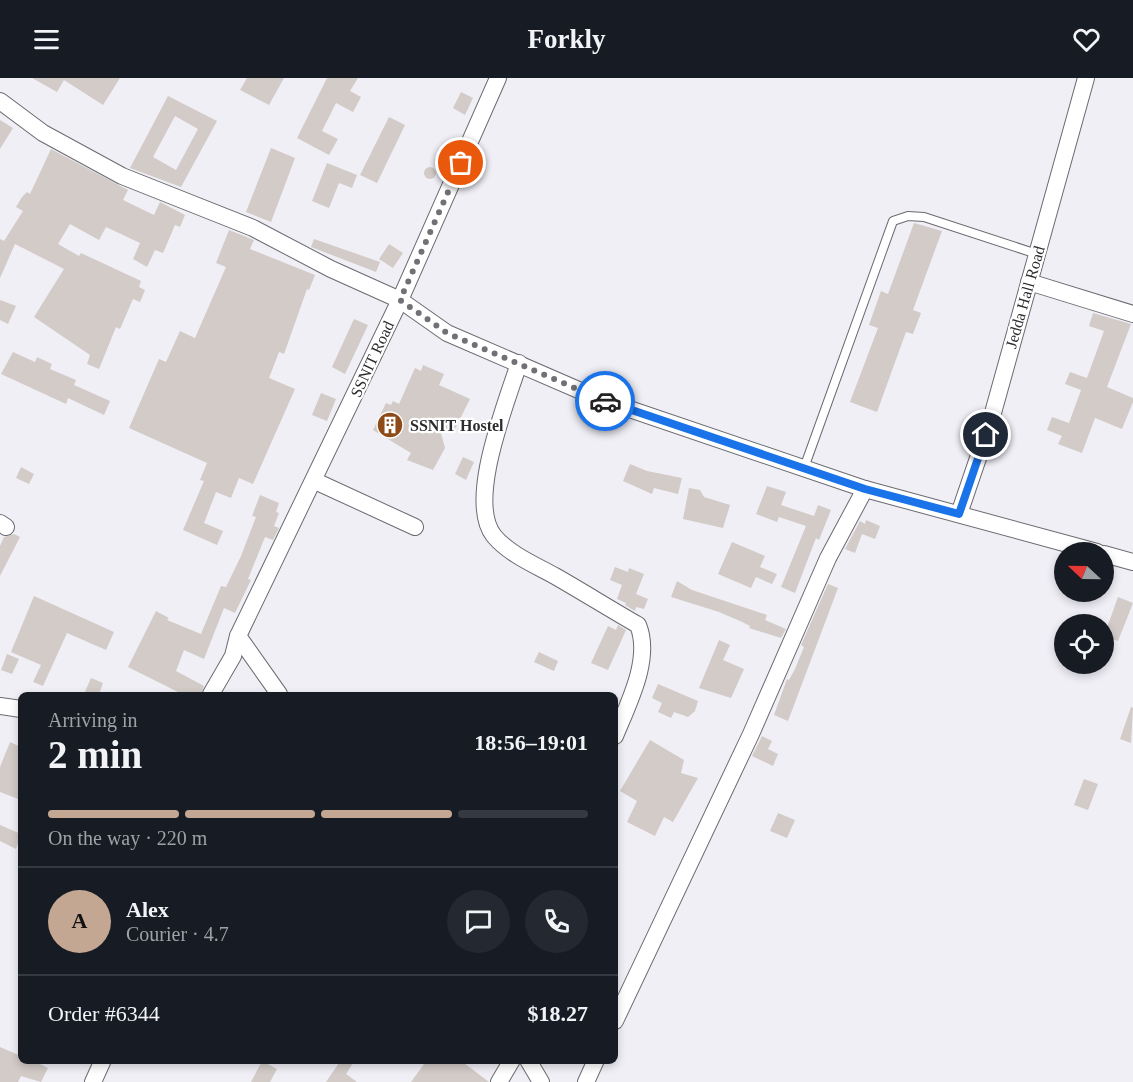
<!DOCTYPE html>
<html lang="en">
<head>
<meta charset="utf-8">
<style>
	:root { --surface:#171b24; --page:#242831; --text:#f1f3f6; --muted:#9ea1a6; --line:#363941; --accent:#c4a792 }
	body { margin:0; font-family:Georgia,serif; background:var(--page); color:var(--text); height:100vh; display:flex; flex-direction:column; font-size:22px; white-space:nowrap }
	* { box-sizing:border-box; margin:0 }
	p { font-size:20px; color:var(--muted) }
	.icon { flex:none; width:33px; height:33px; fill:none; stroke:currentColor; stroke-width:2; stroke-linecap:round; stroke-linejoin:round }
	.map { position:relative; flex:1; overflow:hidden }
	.panel { position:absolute; left:18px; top:614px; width:600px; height:372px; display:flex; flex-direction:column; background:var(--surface); border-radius:9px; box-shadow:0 3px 9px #0003 }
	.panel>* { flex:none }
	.needle { width:39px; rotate:292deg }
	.buttons { position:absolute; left:1054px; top:464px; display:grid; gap:12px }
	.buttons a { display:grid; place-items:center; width:60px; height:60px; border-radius:50%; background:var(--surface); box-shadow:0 3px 9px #0003; font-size:30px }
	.pin { position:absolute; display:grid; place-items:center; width:51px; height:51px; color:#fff; margin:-26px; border:3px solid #fff; border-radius:50%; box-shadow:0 2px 6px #0007 }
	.courier { position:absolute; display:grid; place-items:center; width:60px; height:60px; margin:-30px; border:4px solid #1a73e8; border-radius:50%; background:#fff; color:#222; box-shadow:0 2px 8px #0007 }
	.overview em { font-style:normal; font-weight:700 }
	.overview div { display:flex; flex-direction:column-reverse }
	.overview { display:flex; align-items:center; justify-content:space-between; height:102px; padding:0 30px }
	h1 { font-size:39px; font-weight:700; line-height:45px }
	.bar { display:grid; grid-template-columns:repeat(4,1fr); gap:9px 6px; align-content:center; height:72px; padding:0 30px }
	.bar i { height:8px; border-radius:4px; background:var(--line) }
	.bar .selected { background:var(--accent) }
	.bar p { grid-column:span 4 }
	.line { display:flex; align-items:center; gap:15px; padding:0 30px; border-top:2px solid var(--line) }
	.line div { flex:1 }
	.round { display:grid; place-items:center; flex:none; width:63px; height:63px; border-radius:32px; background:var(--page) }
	header { display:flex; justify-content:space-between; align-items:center; height:78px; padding:0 30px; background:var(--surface); font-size:27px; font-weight:700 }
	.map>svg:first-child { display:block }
</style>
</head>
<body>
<header><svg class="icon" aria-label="menu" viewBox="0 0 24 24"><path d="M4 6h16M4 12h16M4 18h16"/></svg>Forkly<svg class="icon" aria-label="heart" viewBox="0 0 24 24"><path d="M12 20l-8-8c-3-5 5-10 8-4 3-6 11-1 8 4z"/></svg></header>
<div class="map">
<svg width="1133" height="1004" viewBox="0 0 1133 1004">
	<rect width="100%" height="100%" fill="#f0eff6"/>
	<!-- building -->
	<g fill="#d2cbc7" fill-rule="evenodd">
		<polygon points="32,0 120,0 103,27 64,2 57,14"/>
		<polygon points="247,0 284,0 269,27 240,12"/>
		<polygon points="327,0 358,0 350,13 361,19 353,34 336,25 322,53 338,61 329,77 297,60"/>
		<polygon points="461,14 473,20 465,37 453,30"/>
		<path d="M168 18 217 43 181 109 130 90ZM175 38 198 51 176 92 153 79Z"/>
		<polygon points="389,39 405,47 377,105 360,97"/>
		<polygon points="0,42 13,50 0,71"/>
		<polygon points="271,70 295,80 271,144 246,134"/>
		<polygon points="51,71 128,112 123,122 154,137 160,124 185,137 180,149 175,147 163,175 155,172 147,189 133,181 140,165 106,149 99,162 70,146 58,166 79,178 81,175 141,203 139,209 145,212 140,224 133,221 120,251 116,249 99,291 87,286 90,277 34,239 64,191 15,166 0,200 0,161 4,163 23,133 16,129 22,119 27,114 30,116"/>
		<polygon points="327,85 357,97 352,110 339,105 329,130 312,123"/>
		<circle cx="430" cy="95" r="6"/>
		<polygon points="914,145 942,153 913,232 921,235 913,256 906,254 877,334 850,324 878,250 869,247 881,213 888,216"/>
		<polygon points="229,152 254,162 250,171 315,197 309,212 307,211 284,276 279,274 269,300 295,311 253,406 239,400 231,420 216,414 204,445 223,453 217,467 183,452 204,403 200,402 207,385 129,350 159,281 166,284 180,253 195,260 226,189 216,185"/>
		<polygon points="314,161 380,184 376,194 311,169"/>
		<polygon points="389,166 403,175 393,190 379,181"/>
		<polygon points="0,222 16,228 8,246 0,242"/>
		<polygon points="1093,235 1131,246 1107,309 1133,320 1133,324 1122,351 1095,340 1082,375 1058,366 1062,358 1047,352 1052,339 1069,345 1081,312 1065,306 1070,294 1087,300 1104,253 1089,248"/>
		<polygon points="354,241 368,247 345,296 332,289"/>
		<polygon points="13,274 35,284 37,279 52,286 50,291 76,302 74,307 110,323 104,337 68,320 66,326 1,296"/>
		<polygon points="423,287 444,296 439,307 470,321 453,355 439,348 445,370 433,392 407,382 411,375 373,352 386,325 391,327 393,323 399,326 415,290 421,293"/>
		<polygon points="321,315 336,321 327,343 312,337"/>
		<polygon points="463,379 474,384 466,402 455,396"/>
		<polygon points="630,386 647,393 682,400 678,416 654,410 652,416 623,403"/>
		<polygon points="21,389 34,396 29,406 16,400"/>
		<polygon points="767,408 786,414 781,427 814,438 818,427 831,432 819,462 816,460 795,515 781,509 806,448 779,439 777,444 756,436"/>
		<polygon points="689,410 700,412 704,419 730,427 723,450 683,441"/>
		<polygon points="260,417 279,425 276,434 279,435 274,448 279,450 273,462 265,459 248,501 251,502 235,535 224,530 204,581 184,572 176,593 204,608 201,616 182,616 128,589 156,533 169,540 167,542 201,556 221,508 226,509 241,478 256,439 252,438"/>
		<polygon points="866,442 880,448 875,461 862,456 855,475 845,471 860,443 865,446"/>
		<polygon points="14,456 20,459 0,498 0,468 4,459"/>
		<polygon points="732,464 765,478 760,489 777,496 772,506 756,499 751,510 718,496"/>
		<polygon points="615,489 628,494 629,490 644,496 636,516 648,521 644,531 636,529 635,533 625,527 626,525 617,521 622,507 610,502"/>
		<polygon points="677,503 692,512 767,537 765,542 786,551 781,560 749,550 750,548 740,543 719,534 671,519"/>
		<polygon points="828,506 838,510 788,643 774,637 787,601 789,602 795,591 804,569 801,567"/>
		<polygon points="34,518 114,554 106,572 67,555 43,608 33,604 41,587 11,574"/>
		<polygon points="1118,519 1133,525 1118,563 1104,558"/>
		<polygon points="618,547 626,552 608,592 591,585 608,548 616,552"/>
		<polygon points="719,562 730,567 723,582 744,591 731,620 699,610"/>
		<polygon points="539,574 558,583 554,593 534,584"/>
		<polygon points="7,576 19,581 12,596 1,592"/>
		<polygon points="91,600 103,605 99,616 84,616"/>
		<polygon points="658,606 698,623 695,633 688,639 674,634 671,640 658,634 662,625 652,620"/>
		<polygon points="1131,629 1133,630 1131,665 1120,661"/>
		<polygon points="762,658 772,663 768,671 778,676 773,688 752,678"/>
		<polygon points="650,662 684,682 681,695 698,700 673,744 664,739 655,758 627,744 637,723 620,713"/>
		<polygon points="10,664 21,669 21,722 0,714 0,689"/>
		<polygon points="1084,701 1098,706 1088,732 1074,727"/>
		<polygon points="778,735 795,742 787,760 770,753"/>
		<polygon points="0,747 21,756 16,771 0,763"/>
		<polygon points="0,969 21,978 21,982 32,982 48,990 41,1004 21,998 18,1004 0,1004"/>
		<polygon points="341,982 355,982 346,996 357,1004 326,1004"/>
		<polygon points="427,982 460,982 489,1004 411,1004"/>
		<polygon points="262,983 277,991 270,1004 251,1004"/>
	</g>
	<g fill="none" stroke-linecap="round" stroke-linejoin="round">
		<defs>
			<polyline id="lane" points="804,390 893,143 908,138 924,139 1037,176"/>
			<g id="street">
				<polyline points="0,23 43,55 122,98 253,150 331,191 400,222 447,255 597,320 865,411 1097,474"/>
				<polyline points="1029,204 1133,236"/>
				<path d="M519 285C507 324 466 423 494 458 509 476 535 487 555 498 583 514 610 531 638 547 652 581 628 626 615 658"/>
				<polyline points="315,403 415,449"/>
				<polyline points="959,436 991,342 1086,0"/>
				<polyline points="0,445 6,449"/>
				<polyline points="1104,476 1133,484"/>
				<polyline points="238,558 279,616"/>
				<polyline points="211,616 233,578 238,558 400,222 498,0"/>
				<polyline points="0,628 21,631"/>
				<polyline points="615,943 751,656 828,480 865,411"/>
				<polyline points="528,982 541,1004"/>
				<polyline points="93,1004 103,982"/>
				<polyline points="499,1004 512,982"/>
				<polyline points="586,1004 596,982"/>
			</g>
		</defs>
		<!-- lane casing -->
		<use href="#lane" stroke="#6b6a70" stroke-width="10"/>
		<!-- street casing -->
		<use href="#street" stroke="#6b6a70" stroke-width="18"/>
		<!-- lane -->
		<use href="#lane" stroke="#fff" stroke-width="8"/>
		<!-- street -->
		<use href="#street" stroke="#fff" stroke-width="16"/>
	</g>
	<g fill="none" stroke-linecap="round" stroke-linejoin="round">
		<!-- done -->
		<polyline stroke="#717075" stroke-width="6" stroke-dasharray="0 10.8" points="461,85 400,222 447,255 605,323"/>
		<!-- route -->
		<polyline stroke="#1a73e8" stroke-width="8" points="605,323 865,411 959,436 986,357"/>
	</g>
	<!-- icons -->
	<defs>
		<symbol id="building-disc" viewBox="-11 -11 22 22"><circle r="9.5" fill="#8c4b18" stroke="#fff"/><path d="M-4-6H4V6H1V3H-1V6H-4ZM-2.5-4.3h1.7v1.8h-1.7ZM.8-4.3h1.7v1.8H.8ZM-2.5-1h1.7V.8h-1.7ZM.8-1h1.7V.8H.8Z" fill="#fff"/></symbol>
	</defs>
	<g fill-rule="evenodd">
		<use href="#building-disc" x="375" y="332" width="30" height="30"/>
	</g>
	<g text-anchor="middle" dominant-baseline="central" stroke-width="4.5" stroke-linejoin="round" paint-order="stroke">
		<!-- street labels -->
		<g font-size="16" fill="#2c2c2f" stroke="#fff">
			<text transform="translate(1025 219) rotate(-74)">Jedda Hall Road</text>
			<text transform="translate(372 281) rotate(-65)">SSNIT Road</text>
		</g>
		<!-- poi labels -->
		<g font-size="16" font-weight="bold" fill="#2c2c2f" stroke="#fff" text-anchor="start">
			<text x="410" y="347">SSNIT Hostel</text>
		</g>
	</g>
</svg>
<div class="buttons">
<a><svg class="needle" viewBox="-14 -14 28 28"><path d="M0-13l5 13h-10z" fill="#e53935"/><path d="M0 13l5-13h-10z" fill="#9ea1a6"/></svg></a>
<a><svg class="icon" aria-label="locate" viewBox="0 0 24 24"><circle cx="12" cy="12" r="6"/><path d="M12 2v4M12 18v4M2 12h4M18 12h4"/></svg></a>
</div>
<div class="pin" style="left:461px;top:85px;background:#ea580c"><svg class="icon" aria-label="bag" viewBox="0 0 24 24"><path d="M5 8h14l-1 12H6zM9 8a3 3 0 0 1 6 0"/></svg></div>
<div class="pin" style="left:986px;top:357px;background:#1f2937"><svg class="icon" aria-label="home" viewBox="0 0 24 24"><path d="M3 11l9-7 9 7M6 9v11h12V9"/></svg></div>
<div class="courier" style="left:605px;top:323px"><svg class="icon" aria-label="car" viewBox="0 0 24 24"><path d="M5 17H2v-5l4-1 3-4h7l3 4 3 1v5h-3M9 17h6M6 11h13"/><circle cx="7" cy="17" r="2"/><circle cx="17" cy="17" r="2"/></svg></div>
<section class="panel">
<div class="overview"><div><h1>2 min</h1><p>Arriving in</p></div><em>18:56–19:01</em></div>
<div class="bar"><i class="selected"></i><i class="selected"></i><i class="selected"></i><i></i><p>On the way · 220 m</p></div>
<div class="line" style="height:108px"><b class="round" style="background:var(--accent);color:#111">A</b><div><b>Alex</b><p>Courier · 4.7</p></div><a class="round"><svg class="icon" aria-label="chat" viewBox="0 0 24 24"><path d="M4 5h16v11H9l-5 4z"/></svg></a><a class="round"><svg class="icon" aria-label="phone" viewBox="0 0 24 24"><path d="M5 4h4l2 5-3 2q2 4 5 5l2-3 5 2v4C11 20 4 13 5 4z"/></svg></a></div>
<div class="line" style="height:78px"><div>Order #6344</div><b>$18.27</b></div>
</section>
</div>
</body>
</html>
